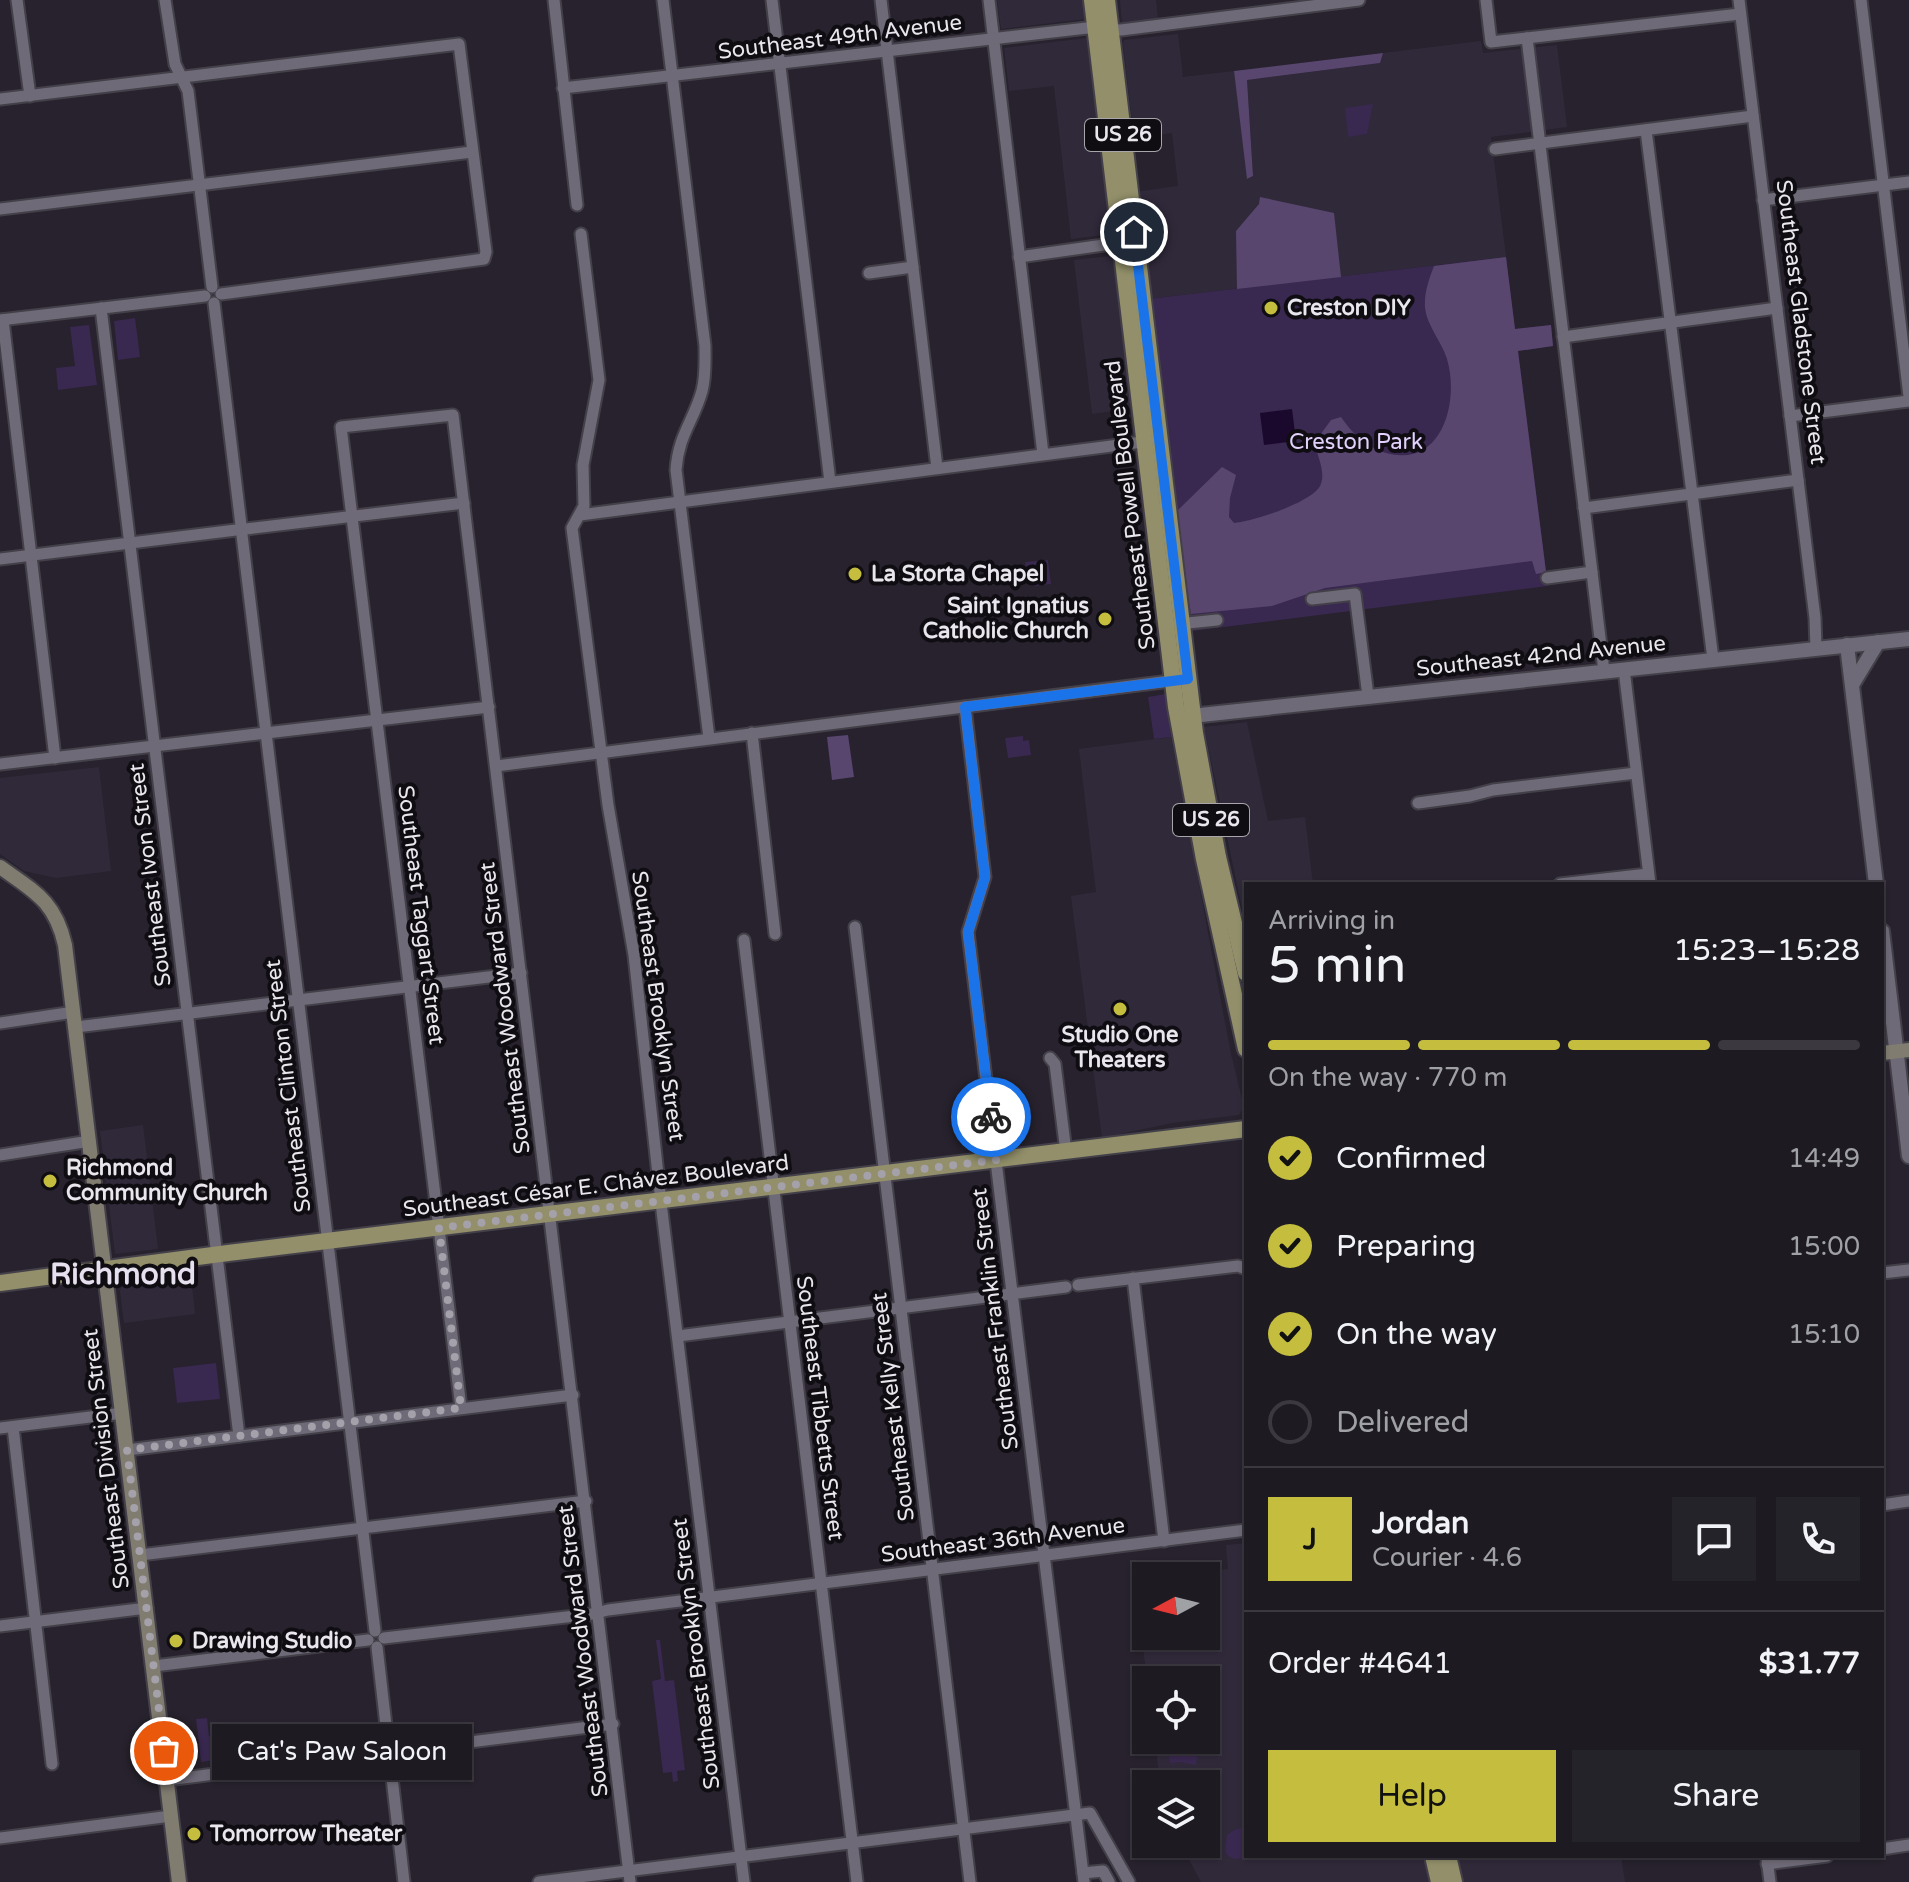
<!DOCTYPE html>
<html lang="en">
<head>
<meta charset="utf-8">
<style>
	:root { --surface:#1d1a22; --page:#25232a; --text:#f1f3f6; --muted:#a0a1a5; --line:#3b3840; --accent:#c4bd3e }
	body { margin:0; font-family:"Varela Round",sans-serif; background:var(--page); color:var(--text); height:100vh; display:flex; flex-direction:column; font-size:30px; white-space:nowrap }
	* { box-sizing:border-box; margin:0 }
	p { font-size:26px; color:var(--muted) }
	.icon { flex:none; width:44px; height:44px; fill:none; stroke:currentColor; stroke-width:2; stroke-linecap:round; stroke-linejoin:round }
	.map { position:relative; flex:1; overflow:hidden }
	.side { position:absolute; left:1244px; top:882px; width:640px; height:976px; display:flex; flex-direction:column; background:var(--surface); border-radius:0px; box-shadow:0 2px 6px #0004,0 0 0 2px var(--line) }
	.side>* { flex:none }
	.needle { width:52px; rotate:263deg }
	.buttons { position:absolute; left:1132px; top:1562px; display:grid; gap:16px }
	.buttons a { display:grid; place-items:center; width:88px; height:88px; border-radius:0px; background:var(--surface); box-shadow:0 2px 6px #0004,0 0 0 2px var(--line); font-size:40px }
	.pin { position:absolute; display:grid; place-items:center; width:68px; height:68px; color:#fff; margin:-34px; border:4px solid #fff; border-radius:50%; box-shadow:0 2px 8px #0007 }
	.courier { position:absolute; display:grid; place-items:center; width:80px; height:80px; margin:-40px; border:6px solid #1a73e8; border-radius:50%; background:#fff; color:#222; box-shadow:0 2px 10px #0007 }
	.bubble { position:absolute; height:56px; border-radius:0px; background:var(--surface); box-shadow:0 2px 6px #0004,0 0 0 2px var(--line); font-size:26px; font-weight:600; line-height:56px; text-align:center }
	.headline em { font-style:normal; font-weight:600 }
	.headline div { display:flex; flex-direction:column-reverse }
	.headline { display:flex; align-items:center; justify-content:space-between; height:136px; padding:0 24px }
	h1 { font-size:52px; font-weight:600; line-height:60px }
	.bar { display:grid; grid-template-columns:repeat(4,1fr); gap:12px 8px; align-content:center; height:96px; padding:0 24px }
	.bar i { height:10px; border-radius:6px; background:var(--line) }
	.bar .on { background:var(--accent) }
	.bar p { grid-column:span 4 }
	.line { display:flex; align-items:center; gap:20px; padding:0 24px; border-top:2px solid var(--line) }
	.line div { flex:1 }
	.round { display:grid; place-items:center; flex:none; width:84px; height:84px; border-radius:0px; background:var(--page) }
	ol { padding:0 24px; list-style:none }
	li { display:flex; align-items:center; gap:24px; height:88px }
	li p { margin-inline-start:auto }
	li .icon { padding:8px; border-radius:50%; background:var(--accent); color:#111; stroke-width:4 }
	li:last-child { color:var(--muted) }
	li i { width:44px; height:44px; border:4px solid var(--line); border-radius:50% }
	.cta { display:flex; gap:16px; margin-top:auto; padding:16px 24px }
	.cta a { flex:1; height:92px; border-radius:0px; background:var(--accent); color:#111; font-size:32px; font-weight:600; line-height:92px; text-align:center }
	.cta a+a { background:var(--page); color:var(--text) }
	.map>svg:first-child { display:block }
</style>
</head>
<body>
<div class="map">
<svg width="1909" height="1882" viewBox="0 0 1909 1882">
	<rect width="100%" height="100%" fill="#27222d"/>
	<!-- built -->
	<g fill="#30293a">
		<polygon points="997,0 1084,0 1086,19 1001,29"/>
		<polygon points="1120,0 1156,0 1158,19 1122,23"/>
		<polygon points="1178,34 1183,77 1234,71 1248,179 1253,176 1247,80 1380,63 1383,53 1481,41 1483,53 1557,45 1567,127 1491,137 1506,257 1148,299 1135,192 1178,186 1172,133 1134,138 1123,43 1124,40"/>
		<polygon points="1087,38 1111,234 1071,239 1054,86 1009,91 1004,48"/>
		<polygon points="1111,256 1114,258 1134,408 1092,414 1074,260"/>
		<polygon points="1247,722 1268,821 1305,817 1313,884 1246,884 1246,912 1243,913 1204,727"/>
		<polygon points="1171,737 1231,1054 1244,1107 1239,1115 1172,1123 1102,1138 1071,896 1096,892 1079,749"/>
		<polygon points="99,767 111,871 56,878 24,871 0,854 0,778"/>
		<polygon points="143,1125 158,1249 115,1254 100,1131"/>
		<polygon points="191,1276 195,1314 124,1323 120,1291 123,1284"/>
		<polygon points="1246,1543 1246,1856 1426,1856 1432,1882 1201,1882 1181,1844 1206,1844 1206,1784 1160,1784 1155,1740 1206,1740 1206,1680 1147,1680 1135,1580 1146,1579 1146,1636 1206,1636 1206,1576 1169,1576 1228,1569 1226,1545"/>
		<polygon points="1460,1856 1621,1856 1625,1882 1459,1882 1456,1860"/>
	</g>
	<!-- green -->
	<g fill="#39284f">
		<polygon points="1373,104 1367,134 1348,137 1345,108"/>
		<polygon points="1506,257 1515,329 1551,325 1553,346 1518,351 1548,586 1192,631 1175,516 1148,299"/>
		<polygon points="135,318 140,357 118,360 114,321"/>
		<polygon points="89,325 97,385 58,390 56,368 75,366 70,327"/>
		<polygon points="1048,560 1051,584 1034,586 1027,578 1025,562"/>
		<polygon points="1166,694 1171,737 1154,739 1148,697"/>
		<polygon points="1023,736 1023,741 1029,740 1031,755 1008,758 1005,738"/>
		<polygon points="216,1363 220,1399 177,1403 173,1368"/>
		<polygon points="656,1640 660,1640 665,1681 674,1680 685,1770 677,1771 678,1781 673,1782 672,1772 663,1773 652,1681 661,1679"/>
		<polygon points="207,1718 209,1736 213,1736 216,1760 201,1762 196,1719"/>
		<polygon points="1167,1740 1200,1740 1196,1765 1181,1762 1170,1763"/>
		<path d="M1246 1827V1856C1238 1861 1229 1860 1225 1851L1227 1835 1234 1830Z"/>
	</g>
	<!-- forest -->
	<g fill="#58466f">
		<polygon points="1383,53 1380,63 1247,80 1253,176 1247,179 1234,71"/>
		<polygon points="1260,197 1334,213 1341,277 1237,289 1236,231 1259,204"/>
		<path d="M1506 257 1515 329 1551 325 1553 346 1518 351 1546 572 1536 574 1532 561 1325 588 1272 606 1191 614 1175 516 1177 511 1222 467 1236 475 1230 498 1229 517 1234 523C1252 522 1312 502 1320 486 1327 472 1316 455 1315 442L1331 420 1341 417C1352 433 1365 446 1383 452 1441 471 1460 403 1447 359 1442 342 1427 326 1425 308 1424 293 1429 279 1434 266Z"/>
		<polygon points="848,735 854,777 832,780 827,737"/>
	</g>
	<!-- water -->
	<polygon fill="#1b092d" points="1292,409 1296,441 1264,445 1260,413"/>
	<g fill="none" stroke-linecap="round" stroke-linejoin="round">
		<defs>
			<g id="minor">
				<polyline points="17,0 30,96"/>
				<polyline points="165,0 175,64 188,91 212,287"/>
				<polyline points="554,0 577,205"/>
				<path d="M663 0 705 346C705 361 706 376 702 391 694 420 678 436 676 470L709 738"/>
				<polyline points="772,0 830,482"/>
				<polyline points="881,0 937,468"/>
				<polyline points="989,0 1043,454"/>
				<polyline points="1486,0 1491,42 1740,14"/>
				<polyline points="1739,0 1815,618 1816,648"/>
				<polyline points="1861,0 1909,396"/>
				<polyline points="1527,38 1604,671"/>
				<polyline points="563,88 1087,28 1121,30 1359,0"/>
				<polyline points="0,99 459,44 486,252 484,259 221,294"/>
				<polyline points="1646,130 1713,659"/>
				<polyline points="1495,149 1753,116"/>
				<polyline points="1763,200 1909,182"/>
				<polyline points="0,209 472,152"/>
				<polyline points="581,234 599,380 583,465 584,506 572,528 608,805 634,955 662,1211 744,1882"/>
				<polyline points="1019,257 1125,242"/>
				<polyline points="869,273 913,267"/>
				<polyline points="214,303 241,525"/>
				<polyline points="101,308 239,1436"/>
				<polyline points="0,320 205,296"/>
				<polyline points="3,320 55,758"/>
				<polyline points="1563,337 1777,308"/>
				<polyline points="1790,416 1909,401"/>
				<polyline points="1584,508 1798,480"/>
				<polyline points="580,515 1150,441"/>
				<polyline points="246,529 464,503"/>
				<polyline points="242,535 375,1631"/>
				<polyline points="0,559 236,530"/>
				<polyline points="1547,578 1592,572"/>
				<polyline points="1312,599 1355,594 1368,696"/>
				<polyline points="1178,624 1217,620"/>
				<polyline points="1624,669 1650,884"/>
				<polyline points="965,707 985,877 968,932 1084,1882"/>
				<polyline points="752,733 775,934"/>
				<polyline points="0,764 489,707"/>
				<polyline points="496,766 1178,680"/>
				<polyline points="1418,803 1470,796 1493,790 1636,773"/>
				<polyline points="1560,884 1648,874"/>
				<polyline points="855,927 970,1882"/>
				<polyline points="744,940 857,1882"/>
				<polyline points="0,1023 74,1012"/>
				<polyline points="76,1027 521,973"/>
				<polyline points="1050,1058 1055,1064 1066,1152"/>
				<polyline points="0,1155 90,1141"/>
				<polyline points="1882,1273 1909,1270"/>
				<polyline points="1133,1278 1164,1541"/>
				<polyline points="1078,1285 1238,1266 1246,1269"/>
				<polyline points="678,1336 1066,1287"/>
				<polyline points="461,1408 341,427 453,415 630,1882"/>
				<polyline points="13,1427 52,1764"/>
				<polyline points="0,1428 123,1413"/>
				<polyline points="127,1450 573,1395"/>
				<polyline points="1882,1505 1909,1501"/>
				<polyline points="140,1555 586,1501"/>
				<polyline points="0,1626 147,1608"/>
				<polyline points="384,1638 592,1614 608,1610 1246,1530"/>
				<polyline points="377,1647 404,1882"/>
				<polyline points="154,1666 368,1640"/>
				<polyline points="167,1780 613,1724"/>
				<polyline points="0,1838 171,1816"/>
				<polyline points="1882,1849 1909,1845"/>
				<polyline points="1767,1859 1770,1882"/>
				<polyline points="1767,1864 1827,1856"/>
				<polyline points="1083,1873 1103,1871 1109,1882"/>
				<polyline points="539,1882 1090,1813 1129,1882"/>
			</g>
			<g id="tertiary">
				<polyline points="1847,645 1876,884"/>
				<polyline points="1852,685 1878,642"/>
				<polyline points="1182,717 1909,639"/>
				<polyline points="1882,931 1909,1156"/>
			</g>
			<g id="secondary">
				<path d="M0 867C35 892 55 901 65 945L179 1882"/>
				<polyline points="1882,1053 1909,1050"/>
			</g>
			<g id="primary">
				<polyline points="1092,0 1176,707 1204,859 1246,1049"/>
				<polyline points="1107,0 1195,733 1218,857 1246,973"/>
				<polyline points="0,1283 228,1253 1246,1129"/>
				<polyline points="1433,1856 1439,1882"/>
				<polyline points="1448,1856 1454,1882"/>
			</g>
		</defs>
		<!-- minor casing -->
		<use href="#minor" stroke="#444049" stroke-width="15"/>
		<!-- tertiary casing -->
		<use href="#tertiary" stroke="#444049" stroke-width="18"/>
		<!-- secondary casing -->
		<use href="#secondary" stroke="#444049" stroke-width="18"/>
		<!-- primary casing -->
		<use href="#primary" stroke="#444049" stroke-width="20"/>
		<!-- minor -->
		<use href="#minor" stroke="#6f6a77" stroke-width="11"/>
		<!-- tertiary -->
		<use href="#tertiary" stroke="#6f6a77" stroke-width="14"/>
		<!-- secondary -->
		<use href="#secondary" stroke="#817c70" stroke-width="14"/>
		<!-- primary -->
		<use href="#primary" stroke="#928f6a" stroke-width="16"/>
	</g>
	<g fill="none" stroke-linecap="round" stroke-linejoin="round">
		<!-- done -->
		<polyline stroke="#a5a1aa" stroke-width="8" stroke-dasharray="0 14.4" points="164,1751 127,1450 461,1408 439,1228 996,1160 991,1117"/>
		<!-- route -->
		<polyline stroke="#1a73e8" stroke-width="10" points="991,1117 968,932 985,877 965,707 1188,679 1134,232"/>
	</g>
	<!-- markers -->
	<g fill="#c4bd3e" stroke="#0f0d12" stroke-width="3">
		<circle cx="1271" cy="308" r="8"/>
		<circle cx="855" cy="574" r="8"/>
		<circle cx="1105" cy="619" r="8"/>
		<circle cx="1120" cy="1009" r="8"/>
		<circle cx="50" cy="1181" r="8"/>
		<circle cx="176" cy="1641" r="8"/>
		<circle cx="194" cy="1834" r="8"/>
	</g>
	<g text-anchor="middle" dominant-baseline="central" stroke-width="8" stroke-linejoin="round" paint-order="stroke">
		<!-- shield labels -->
		<g fill="#0f0d12" stroke="#a8a5ab" stroke-width="2">
			<rect x="1085" y="119" width="76" height="32" rx="6"/>
			<rect x="1173" y="804" width="76" height="32" rx="6"/>
		</g>
		<g font-size="20" font-weight="bold" fill="#e9e6ed">
			<text x="1123" y="135">US 26</text>
			<text x="1211" y="820">US 26</text>
		</g>
		<!-- street labels -->
		<g font-size="22" fill="#e9e6ed" stroke="#0f0d12">
			<text transform="translate(840 37) rotate(-7)">Southeast 49th Avenue</text>
			<text transform="translate(1801 322) rotate(83)">Southeast Gladstone Street</text>
			<text transform="translate(1130 505) rotate(-97)">Southeast Powell Boulevard</text>
			<text transform="translate(1541 656) rotate(-6)">Southeast 42nd Avenue</text>
			<text transform="translate(150 875) rotate(-97)">Southeast Ivon Street</text>
			<text transform="translate(421 915) rotate(83)">Southeast Taggart Street</text>
			<text transform="translate(658 1006) rotate(82)">Southeast Brooklyn Street</text>
			<text transform="translate(505 1008) rotate(-97)">Southeast Woodward Street</text>
			<text transform="translate(288 1086) rotate(-97)">Southeast Clinton Street</text>
			<text transform="translate(596 1186) rotate(-7)">Southeast César E. Chávez Boulevard</text>
			<text transform="translate(995 1319) rotate(-97)">Southeast Franklin Street</text>
			<text transform="translate(893 1407) rotate(-97)">Southeast Kelly Street</text>
			<text transform="translate(820 1408) rotate(83)">Southeast Tibbetts Street</text>
			<text transform="translate(106 1459) rotate(-97)">Southeast Division Street</text>
			<text transform="translate(1003 1540) rotate(-7)">Southeast 36th Avenue</text>
			<text transform="translate(583 1651) rotate(-97)">Southeast Woodward Street</text>
			<text transform="translate(696 1654) rotate(-97)">Southeast Brooklyn Street</text>
		</g>
		<!-- poi labels -->
		<g font-size="22" font-weight="bold" fill="#e9e6ed" stroke="#0f0d12" text-anchor="start">
			<text x="1287" y="308">Creston DIY</text>
			<text x="871" y="574">La Storta Chapel</text>
			<text x="1089" y="606" text-anchor="end">Saint Ignatius<tspan x="1089" dy="25">Catholic Church</tspan></text>
			<text x="1120" y="1035" text-anchor="middle">Studio One<tspan x="1120" dy="25">Theaters</tspan></text>
			<text x="66" y="1168">Richmond<tspan x="66" dy="25">Community Church</tspan></text>
			<text x="192" y="1641">Drawing Studio</text>
			<text x="210" y="1834">Tomorrow Theater</text>
		</g>
		<!-- park labels -->
		<g font-size="22" fill="#e2d1fc" stroke="#0f0d12">
			<text x="1356" y="442">Creston Park</text>
		</g>
		<!-- district labels -->
		<g font-size="30" font-weight="bold" fill="#e5dfee" stroke="#0f0d12">
			<text x="123" y="1274">Richmond</text>
		</g>
	</g>
</svg>
<div class="buttons">
<a><svg class="needle" viewBox="-14 -14 28 28"><path d="M0-13l5 13h-10z" fill="#e53935"/><path d="M0 13l5-13h-10z" fill="#a0a1a5"/></svg></a>
<a><svg class="icon" aria-label="locate" viewBox="0 0 24 24"><circle cx="12" cy="12" r="6"/><path d="M12 2v4M12 18v4M2 12h4M18 12h4"/></svg></a>
<a><svg class="icon" aria-label="layers" viewBox="0 0 24 24"><path d="M12 4l9 5-9 5-9-5zM3 14l9 5 9-5"/></svg></a>
</div>
<div class="pin" style="left:164px;top:1751px;background:#ea580c"><svg class="icon" aria-label="bag" viewBox="0 0 24 24"><path d="M5 8h14l-1 12H6zM9 8a3 3 0 0 1 6 0"/></svg></div>
<div class="pin" style="left:1134px;top:232px;background:#1f2937"><svg class="icon" aria-label="home" viewBox="0 0 24 24"><path d="M3 11l9-7 9 7M6 9v11h12V9"/></svg></div>
<div class="courier" style="left:991px;top:1117px"><svg class="icon" aria-label="bike" viewBox="0 0 24 24"><circle cx="6" cy="16" r="4"/><circle cx="18" cy="16" r="4"/><path d="M6 16l4-8h5l3 8M10 8l3 8H6M13 5h3"/></svg></div>
<div class="bubble" style="left:212px;top:1724px;width:260px">Cat's Paw Saloon</div>
<section class="side">
<div class="headline"><div><h1>5 min</h1><p>Arriving in</p></div><em>15:23–15:28</em></div>
<div class="bar"><i class="on"></i><i class="on"></i><i class="on"></i><i></i><p>On the way · 770 m</p></div>
<ol>
<li><svg class="icon" aria-label="check" viewBox="0 0 24 24"><path d="M5 12l5 5 9-10"/></svg>Confirmed<p>14:49</p></li>
<li><svg class="icon" aria-label="check" viewBox="0 0 24 24"><path d="M5 12l5 5 9-10"/></svg>Preparing<p>15:00</p></li>
<li><svg class="icon" aria-label="check" viewBox="0 0 24 24"><path d="M5 12l5 5 9-10"/></svg>On the way<p>15:10</p></li>
<li><i></i>Delivered</li>
</ol>
<div class="line" style="height:144px"><b class="round" style="background:var(--accent);color:#111">J</b><div><b>Jordan</b><p>Courier · 4.6</p></div><a class="round"><svg class="icon" aria-label="chat" viewBox="0 0 24 24"><path d="M4 5h16v11H9l-5 4z"/></svg></a><a class="round"><svg class="icon" aria-label="phone" viewBox="0 0 24 24"><path d="M5 4h4l2 5-3 2q2 4 5 5l2-3 5 2v4C11 20 4 13 5 4z"/></svg></a></div>
<div class="line" style="height:104px"><div>Order #4641</div><b>$31.77</b></div>
<div class="cta"><a>Help</a><a>Share</a></div>
</section>
</div>
</body>
</html>
